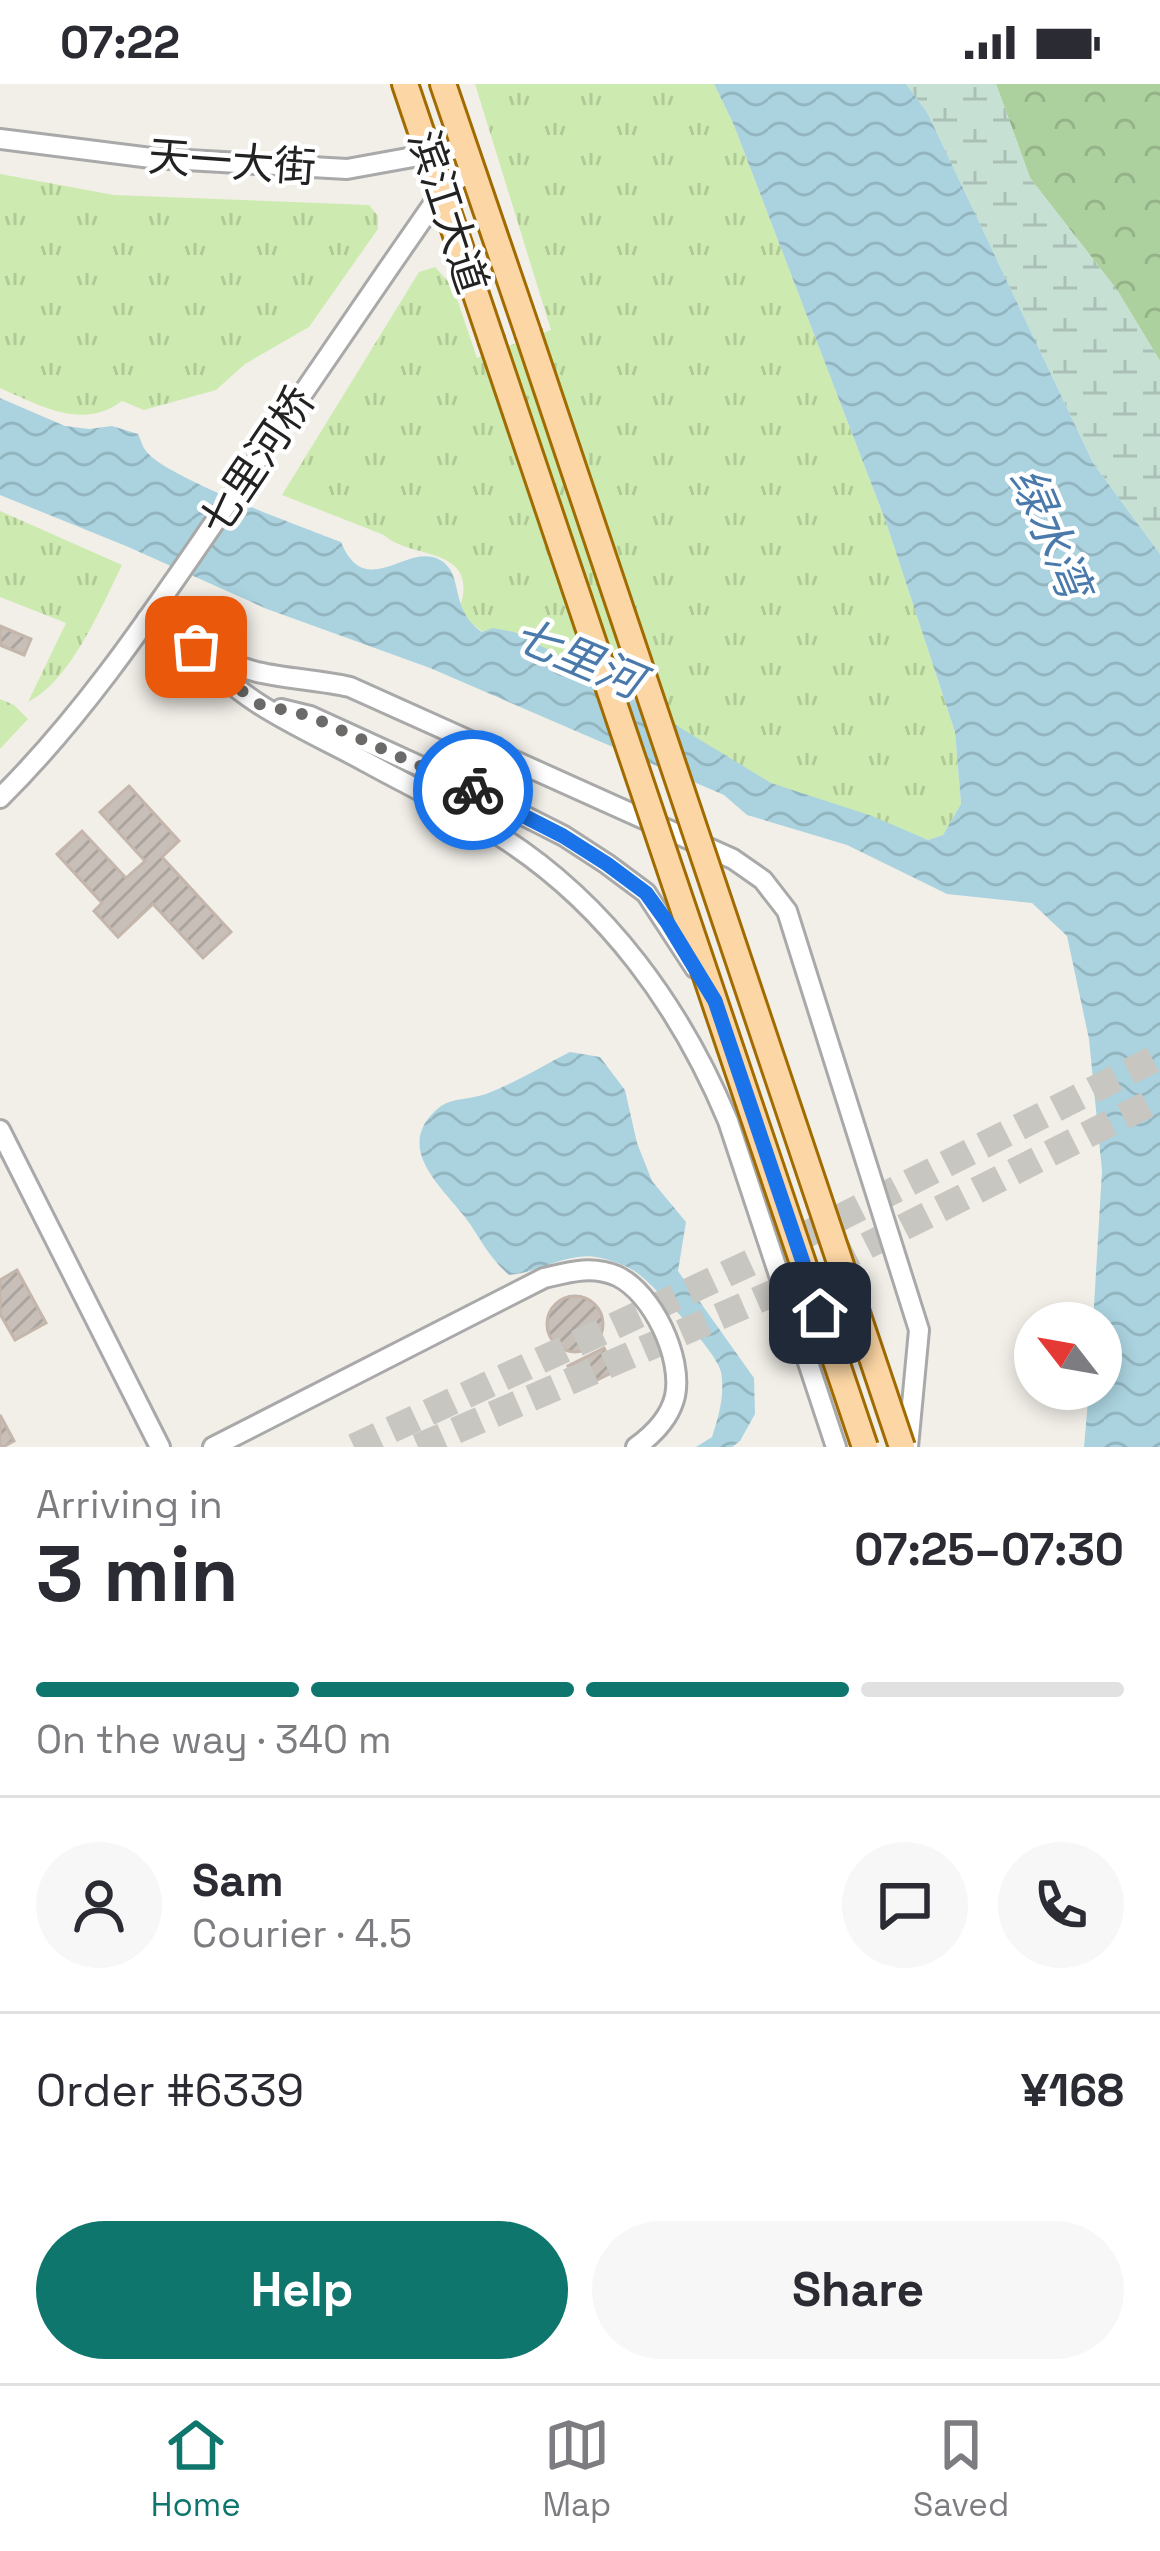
<!DOCTYPE html>
<html lang="en">
<head>
<meta charset="utf-8">
<style>
	:root { --surface:#fff; --page:#f7f7f7; --text:#2b2b33; --muted:#7c7c81; --line:#e1e1e2; --accent:#0f766e }
	body { margin:0; font-family:"Space Grotesk","Noto Sans SC",sans-serif; background:var(--page); color:var(--text); height:100vh; display:flex; flex-direction:column; font-size:45px; white-space:nowrap }
	* { box-sizing:border-box; margin:0 }
	p { font-size:39px; color:var(--muted) }
	.icon { flex:none; width:66px; height:66px; fill:none; stroke:currentColor; stroke-width:2; stroke-linecap:round; stroke-linejoin:round }
	.map { position:relative; height:1363px; overflow:hidden }
	.panel { display:flex; flex-direction:column; background:var(--surface); flex:1 }
	.panel>* { flex:none }
	.needle { width:78px; rotate:301deg }
	.buttons { position:absolute; left:1014px; top:1218px; display:grid; gap:24px }
	.buttons a { display:grid; place-items:center; width:108px; height:108px; border-radius:50%; background:var(--surface); box-shadow:0 6px 18px #0003; font-size:60px }
	.pin { position:absolute; display:grid; place-items:center; width:102px; height:102px; color:#fff; margin:-51px; border-radius:24px; box-shadow:0 6px 18px #0006 }
	.courier { position:absolute; display:grid; place-items:center; width:120px; height:120px; margin:-60px; border:9px solid #1a73e8; border-radius:50%; background:#fff; color:#222; box-shadow:0 3px 15px #0007 }
	.summary em { font-style:normal; font-weight:700 }
	.summary div { display:flex; flex-direction:column-reverse }
	.summary { display:flex; align-items:center; justify-content:space-between; height:204px; padding:0 36px }
	h1 { font-size:78px; font-weight:700; line-height:90px }
	.bar { display:grid; grid-template-columns:repeat(4,1fr); gap:18px 12px; align-content:center; height:144px; padding:0 36px }
	.bar i { height:15px; border-radius:9px; background:var(--line) }
	.bar .selected { background:var(--accent) }
	.bar p { grid-column:span 4 }
	.line { display:flex; align-items:center; gap:30px; padding:0 36px; border-top:3px solid var(--line) }
	.line div { flex:1 }
	.round { display:grid; place-items:center; flex:none; width:126px; height:126px; border-radius:63px; background:var(--page) }
	.action { display:flex; gap:24px; margin-top:auto; padding:24px 36px }
	.action a { flex:1; height:138px; border-radius:72px; background:var(--accent); color:#fff; font-size:48px; font-weight:700; line-height:138px; text-align:center }
	.action a+a { background:var(--page); color:var(--text) }
	.status { display:flex; justify-content:space-between; align-items:center; height:84px; padding:0 60px; background:var(--surface); direction:ltr }
	.status svg { height:33px; fill:currentColor }
	.dock { display:flex; justify-content:space-around; align-items:center; height:168px; border-top:3px solid var(--line); background:var(--surface); font-size:33px; color:var(--muted) }
	.dock a { display:grid; justify-items:center; gap:6px }
	.dock .selected { color:var(--accent) }
	.map>svg:first-child { display:block }
</style>
</head>
<body>
<div class="status"><b>07:22</b><svg viewBox="0 0 49 12"><path d="M0 12V9h3v3zM5 12V6h3v6zM10 12V3h3v9zM15 12V0h3v12zM26 1h20v11H26zM47 4h2v5h-2z"/></svg></div>
<div class="map">
<svg width="1160" height="1363" viewBox="0 0 1160 1363">
	<defs>
		<pattern id="grass-tufts" width="24" height="20" patternUnits="userSpaceOnUse" patternTransform="scale(3)"><rect width="24" height="20" fill="#cdebb0"/><path d="M3 7l-1-3M5 7V3M7 7l1-3M15 17l-1-3M17 17v-4M19 17l1-3" fill="none" stroke="#b0c997"/></pattern>
		<pattern id="forest-crowns" width="20" height="18" patternUnits="userSpaceOnUse" patternTransform="scale(3)"><rect width="20" height="18" fill="#add19e"/><path d="M2 6a3 3 0 1 1 6 0M12 15a3 3 0 1 1 6 0" fill="none" stroke="#95b388"/></pattern>
		<pattern id="wetland-marsh" width="20" height="14" patternUnits="userSpaceOnUse" patternTransform="scale(3)"><rect width="20" height="14" fill="#c6e0d4"/><path d="M1 5h8M5 5V1M11 12h8M15 12V8" fill="none" stroke="#aac0b6"/></pattern>
		<pattern id="water-waves" width="16" height="10" patternUnits="userSpaceOnUse" patternTransform="scale(3)"><rect width="16" height="10" fill="#aad3df"/><path d="M0 5q4-4 8 0t8 0" fill="none" stroke="#92b5bf"/></pattern>
		<pattern id="building-hatch" width="6" height="6" patternUnits="userSpaceOnUse" patternTransform="scale(3)"><rect width="6" height="6" fill="#c7bfb8"/><path d="M-1 1l2-2M0 6l6-6M5 7l2-2" fill="none" stroke="#aba49e"/></pattern>
	</defs>
	<rect width="100%" height="100%" fill="#f2efe9"/>
	<!-- grass -->
	<g fill="url(#grass-tufts)">
		<path d="M475 0H714L733 39 886 438 955 648 961 720 943 751 928 756C877 734 822 721 771 699 703 669 642 609 573 578 536 562 478 562 460 523 480 461 410 476 384 451L282 411 419 188 435 183 453 203 477 274 551 246Z"/>
		<path d="M0 90 114 111 369 121 378 132V145L309 243 245 280 216 306 144 326 122 317C83 347 39 321 0 304Z"/>
		<path d="M0 427 122 481C102 522 70 598 28 618L66 539 0 513Z"/>
		<polygon points="0,615 14,621 28,635 0,665"/>
	</g>
	<!-- forest -->
	<polygon fill="url(#forest-crowns)" points="996,0 1160,0 1160,277 1117,206 1030,94"/>
	<!-- wetland -->
	<polygon fill="url(#wetland-marsh)" points="906,0 996,0 1030,94 1117,206 1160,277 1160,470 1093,379 927,28"/>
	<!-- water -->
	<g fill="url(#water-waves)">
		<path d="M714 0H906L927 28 1093 379 1160 470V1363H1084L1089 1305H1101V1239H1093L1102 1087 1089 955 1067 852 1032 819 947 810 847 761 747 731 724 711 430 584 267 525 126 462 0 411V314L65 342 89 345 112 342 138 350C141 356 142 362 146 367 166 394 303 443 341 458 366 519 407 457 440 476 465 490 448 524 482 548L493 544 514 548 574 579 771 699 872 732 928 756 943 751 961 720 955 648 886 438 733 39Z"/>
		<path d="M570 968 600 973 625 1006 637 1059 652 1097 686 1138 678 1187 754 1294 755 1330 740 1357 732 1363H696L712 1353C719 1331 725 1311 721 1288 718 1269 654 1201 636 1188 627 1182 611 1176 601 1174 570 1166 539 1189 509 1191 491 1175 483 1160 470 1140 449 1108 387 1064 441 1022 452 1014 473 1015 486 1010 515 999 542 982 570 968Z"/>
	</g>
	<!-- building -->
	<g fill="url(#building-hatch)" stroke="#c4b6ab" stroke-width="3">
		<polygon points="0,542 31,555 24,571 0,561"/>
		<polygon points="129,702 179,757 162,773 231,848 203,874 153,820 118,853 94,827 102,819 57,770 82,747 126,794 145,777 100,728"/>
		<polygon points="17,1186 46,1239 15,1256 0,1230 0,1196"/>
		<circle cx="575" cy="1240" r="28"/>
		<polygon points="604,1264 615,1287 579,1305 568,1282"/>
		<polygon points="0,1331 14,1357 3,1363 0,1363"/>
	</g>
	<g fill="none" stroke-linecap="round" stroke-linejoin="round">
		<!-- highway-tunnel -->
		<g stroke="#c8c6c1" stroke-width="27" stroke-dasharray="27 14" stroke-linecap="butt">
			<polyline points="354,1363 754,1177 1160,972"/>
			<polyline points="418,1363 769,1211 1160,1014"/>
		</g>
		<defs>
			<g id="minor">
				<polyline points="0,55 151,74 347,85 463,64"/>
				<path d="M147 535C181 555 218 578 257 588 288 595 319 596 350 603L733 775 763 796 787 827 919 1246 908 1363"/>
				<path d="M199 567C241 621 308 646 366 678 412 703 459 726 503 754 607 821 681 924 728 1037L836 1363"/>
				<polyline points="281,625 310,632 481,710 564,752 607,780 646,809 695,884"/>
				<path d="M0 714C87 628 154 526 223 426 295 321 367 215 440 110L470 86"/>
				<polyline points="0,1046 160,1363"/>
				<path d="M213 1363 544 1194C569 1188 592 1181 617 1192 653 1209 683 1274 675 1312 670 1334 654 1350 636 1363"/>
			</g>
			<g id="major">
				<polyline points="405,0 491,255"/>
				<polyline points="443,0 528,249"/>
			</g>
		</defs>
		<!-- minor casing -->
		<use href="#minor" stroke="#a9a9a9" stroke-width="24"/>
		<!-- major casing -->
		<use href="#major" stroke="#a06b00" stroke-width="30"/>
		<!-- minor -->
		<use href="#minor" stroke="#fff" stroke-width="18"/>
		<!-- major -->
		<use href="#major" stroke="#fcd6a4" stroke-width="24"/>
		<defs>
			<g id="major-bridge">
				<polyline points="528,249 902,1363"/>
				<polyline points="491,255 865,1363"/>
			</g>
		</defs>
		<!-- major-bridge casing -->
		<use href="#major-bridge" stroke="#a06b00" stroke-width="30" stroke-linecap="butt"/>
		<!-- major-bridge -->
		<use href="#major-bridge" stroke="#fcd6a4" stroke-width="24"/>
	</g>
	<g fill="none" stroke-linecap="round" stroke-linejoin="round">
		<!-- done -->
		<polyline stroke="#6b6a68" stroke-width="12" stroke-dasharray="0 21.6" points="196,563 211,583 259,620 310,632 473,706"/>
		<!-- route -->
		<polyline stroke="#1a73e8" stroke-width="15" points="473,706 563,752 607,780 646,809 667,838 715,917 820,1229"/>
	</g>
	<g text-anchor="middle" dominant-baseline="central" stroke-width="9" stroke-linejoin="round" paint-order="stroke">
		<!-- street labels -->
		<g font-size="42" fill="#222" stroke="#fff">
			<text transform="translate(232 78) rotate(4)">天一大街</text>
			<text transform="translate(448 128) rotate(72)">滨江大道</text>
			<text transform="translate(257 377) rotate(-56)">七里河桥</text>
		</g>
		<!-- water labels -->
		<g font-size="45" font-style="italic" fill="#4a7aab" stroke="#fff">
			<text transform="translate(1050 448) rotate(67)">绿水湾</text>
			<text transform="translate(578 574) rotate(23)">七里河</text>
		</g>
	</g>
</svg>
<div class="buttons">
<a><svg class="needle" viewBox="-14 -14 28 28"><path d="M0-13l5 13h-10z" fill="#e53935"/><path d="M0 13l5-13h-10z" fill="#7c7c81"/></svg></a>
</div>
<div class="pin" style="left:196px;top:563px;background:#ea580c"><svg class="icon" aria-label="bag" viewBox="0 0 24 24"><path d="M5 8h14l-1 12H6zM9 8a3 3 0 0 1 6 0"/></svg></div>
<div class="pin" style="left:820px;top:1229px;background:#1f2937"><svg class="icon" aria-label="home" viewBox="0 0 24 24"><path d="M3 11l9-7 9 7M6 9v11h12V9"/></svg></div>
<div class="courier" style="left:473px;top:706px"><svg class="icon" aria-label="bike" viewBox="0 0 24 24"><circle cx="6" cy="16" r="4"/><circle cx="18" cy="16" r="4"/><path d="M6 16l4-8h5l3 8M10 8l3 8H6M13 5h3"/></svg></div>
</div>
<section class="panel">
<div class="summary"><div><h1>3 min</h1><p>Arriving in</p></div><em>07:25–07:30</em></div>
<div class="bar"><i class="selected"></i><i class="selected"></i><i class="selected"></i><i></i><p>On the way · 340 m</p></div>
<div class="line" style="height:216px"><a class="round"><svg class="icon" aria-label="person" viewBox="0 0 24 24"><circle cx="12" cy="8" r="4"/><path d="M4 21q1-7 8-7t8 7"/></svg></a><div><b>Sam</b><p>Courier · 4.5</p></div><a class="round"><svg class="icon" aria-label="chat" viewBox="0 0 24 24"><path d="M4 5h16v11H9l-5 4z"/></svg></a><a class="round"><svg class="icon" aria-label="phone" viewBox="0 0 24 24"><path d="M5 4h4l2 5-3 2q2 4 5 5l2-3 5 2v4C11 20 4 13 5 4z"/></svg></a></div>
<div class="line" style="height:156px"><div>Order #6339</div><b>¥168</b></div>
<div class="action"><a>Help</a><a>Share</a></div>
</section>
<nav class="dock">
<a class="selected"><svg class="icon" aria-label="home" viewBox="0 0 24 24"><path d="M3 11l9-7 9 7M6 9v11h12V9"/></svg>Home</a>
<a><svg class="icon" aria-label="map" viewBox="0 0 24 24"><path d="M3 6l6-2 6 2 6-2v14l-6 2-6-2-6 2zM9 4v14M15 6v14"/></svg>Map</a>
<a><svg class="icon" aria-label="saved" viewBox="0 0 24 24"><path d="M7 4h10v16l-5-4-5 4z"/></svg>Saved</a>
</nav>
</body>
</html>
